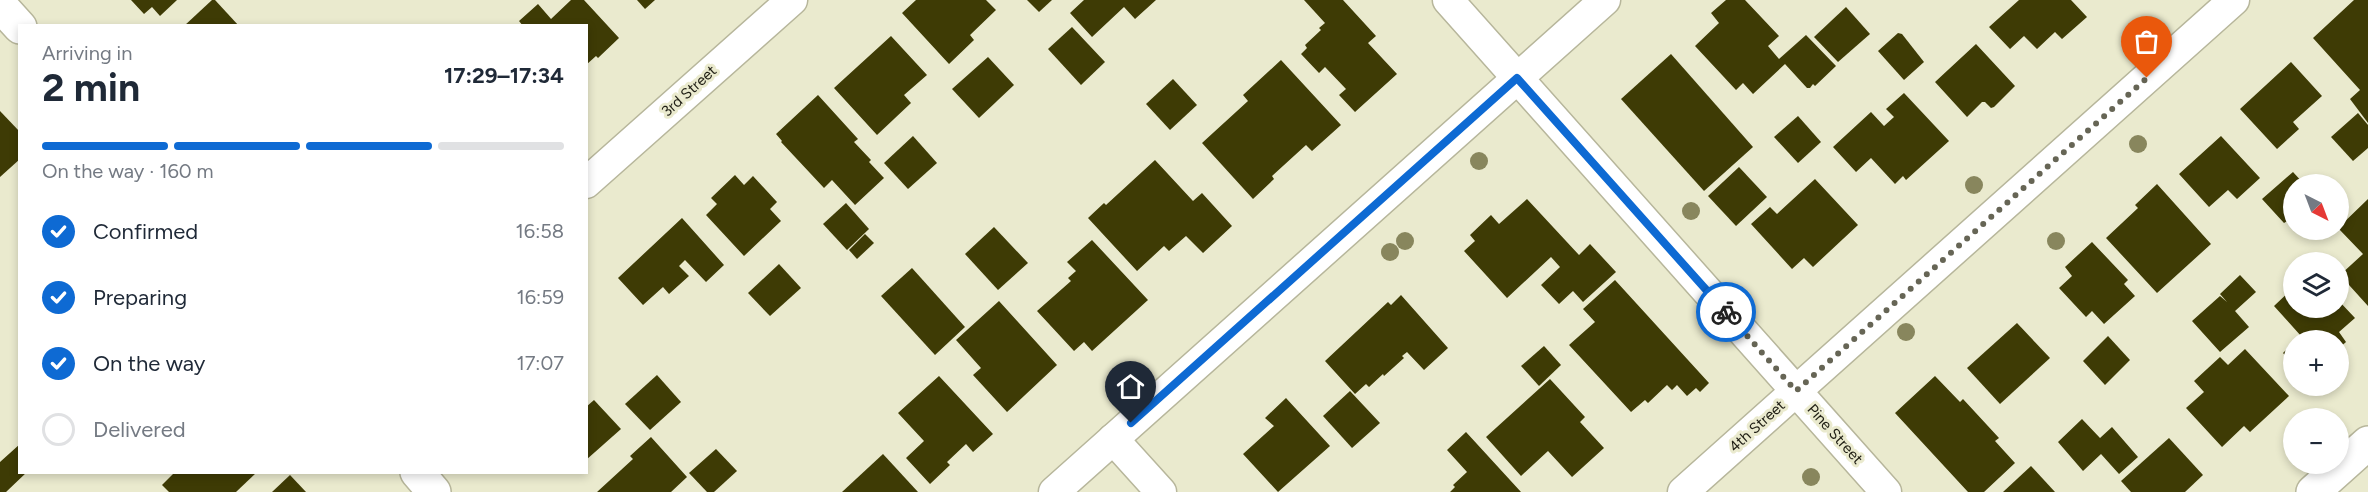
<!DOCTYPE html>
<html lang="en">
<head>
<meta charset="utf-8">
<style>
	:root { --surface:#fff; --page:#f2f2f3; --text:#1f2937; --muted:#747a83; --line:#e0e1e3; --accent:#0e6ad3 }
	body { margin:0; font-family:Figtree,sans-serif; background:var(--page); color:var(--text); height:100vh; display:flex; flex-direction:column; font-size:22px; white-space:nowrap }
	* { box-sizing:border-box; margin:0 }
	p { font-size:20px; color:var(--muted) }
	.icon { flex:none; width:33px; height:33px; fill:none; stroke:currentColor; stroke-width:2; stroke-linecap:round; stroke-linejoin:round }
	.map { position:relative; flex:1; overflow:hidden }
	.side { position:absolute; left:18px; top:24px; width:570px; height:450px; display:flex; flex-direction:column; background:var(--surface); border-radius:0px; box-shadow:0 3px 9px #0003 }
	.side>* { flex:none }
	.needle { width:39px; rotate:138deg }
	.controls { position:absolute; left:2283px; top:174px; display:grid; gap:12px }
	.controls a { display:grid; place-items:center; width:66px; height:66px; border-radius:50%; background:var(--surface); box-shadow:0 3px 9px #0003; font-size:30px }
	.pin { position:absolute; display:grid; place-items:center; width:51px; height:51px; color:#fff; margin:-62px -26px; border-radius:50% 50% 50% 0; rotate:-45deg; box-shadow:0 0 6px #0007 }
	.pin .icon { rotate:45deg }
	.courier { position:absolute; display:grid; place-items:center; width:60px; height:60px; margin:-30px; border:4px solid #0e6ad3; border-radius:50%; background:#fff; color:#222; box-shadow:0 2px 8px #0007 }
	.head em { font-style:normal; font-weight:700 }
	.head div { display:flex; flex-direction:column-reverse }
	.head { display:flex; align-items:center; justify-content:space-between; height:102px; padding:0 24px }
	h1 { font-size:39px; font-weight:700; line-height:45px }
	.bar { display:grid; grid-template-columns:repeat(4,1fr); gap:9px 6px; align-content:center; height:72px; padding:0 24px }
	.bar i { height:8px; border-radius:4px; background:var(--line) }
	.bar .selected { background:var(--accent) }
	.bar p { grid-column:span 4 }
	ol { padding:0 24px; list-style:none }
	li { display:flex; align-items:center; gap:18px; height:66px }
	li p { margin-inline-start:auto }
	li .icon { padding:6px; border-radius:50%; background:var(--accent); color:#fff; stroke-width:4 }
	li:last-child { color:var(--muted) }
	li i { width:33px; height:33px; border:3px solid var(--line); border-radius:50% }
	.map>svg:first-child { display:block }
</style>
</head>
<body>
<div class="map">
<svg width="2368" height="492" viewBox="0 0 2368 492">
	<rect width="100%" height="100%" fill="#eaeace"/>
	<!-- building -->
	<g fill="#3e3b05">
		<polygon points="131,0 177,0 160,16 152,7 144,14"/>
		<polygon points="212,0 215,0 239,26 184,26"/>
		<polygon points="571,0 584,0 619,38 598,58 596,56 586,65 586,26 523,26 519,21 538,4 551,19"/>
		<polygon points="637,0 655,0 645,9"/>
		<polygon points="916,0 986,0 996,10 970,35 974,40 949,64 902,13"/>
		<polygon points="1027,0 1052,0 1039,12"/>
		<polygon points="1084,0 1156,0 1135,19 1124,7 1092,37 1070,13"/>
		<polygon points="1304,0 1343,0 1376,36 1368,43 1397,74 1355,112 1339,95 1346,89 1325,67 1319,73 1301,54 1307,48 1305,45 1321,30 1319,28 1325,23"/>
		<polygon points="1726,0 1745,0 1779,36 1768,46 1779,59 1806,35 1836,66 1815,86 1813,84 1810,88 1807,88 1785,64 1753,94 1743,83 1736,90 1695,46 1719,23 1711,13"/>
		<polygon points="2019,0 2071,0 2087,17 2062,39 2055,32 2037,49 2024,36 2010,49 1989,27"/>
		<polygon points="2354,0 2368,0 2368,123 2350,99 2360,90 2313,38"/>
		<polygon points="1846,7 1870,34 1838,62 1814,37"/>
		<polygon points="1072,27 1105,62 1081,85 1048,49"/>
		<polygon points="1898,33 1902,34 1924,62 1904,80 1878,51"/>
		<polygon points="891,36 927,75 904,95 911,103 877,135 834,88"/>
		<polygon points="1976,44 2015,86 1994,107 1991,108 1985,102 1982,102 1967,117 1935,82"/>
		<polygon points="1671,54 1753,147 1704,191 1621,99"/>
		<polygon points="988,57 1014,85 979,118 952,89"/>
		<polygon points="1281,60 1341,125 1312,151 1306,145 1272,176 1274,179 1253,199 1202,143 1248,101 1243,95"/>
		<polygon points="2291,62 2322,96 2293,122 2299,129 2277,149 2240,109"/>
		<polygon points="1173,79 1197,105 1170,130 1146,104"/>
		<polygon points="1904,93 1949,141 1906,180 1903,176 1895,184 1871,158 1856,172 1833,147 1871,112 1884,126 1894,117 1886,109"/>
		<polygon points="818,95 858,139 854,142 871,160 869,162 884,178 855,205 832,180 824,188 781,142 782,141 776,134"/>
		<polygon points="0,111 20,132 20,159 0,177"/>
		<polygon points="2358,113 2368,125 2368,148 2353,161 2331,137"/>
		<polygon points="1798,116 1821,142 1798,163 1774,137"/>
		<polygon points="913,136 937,163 908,189 884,163"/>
		<polygon points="2221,136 2260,178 2237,199 2228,190 2209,207 2179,174"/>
		<polygon points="1155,160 1193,201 1202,193 1232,226 1203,253 1186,236 1169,251 1164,246 1137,271 1088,218 1104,203 1106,205"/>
		<polygon points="1739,167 1767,197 1736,226 1708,196"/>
		<polygon points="2293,172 2304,184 2294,184 2294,217 2284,223 2262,199"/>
		<polygon points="735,175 744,185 753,176 777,202 770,209 781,221 744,256 706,215 717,204 711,198"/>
		<polygon points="1815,179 1858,225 1813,267 1804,258 1792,269 1751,224 1770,207 1777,214"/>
		<polygon points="2157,184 2211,244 2157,293 2106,238 2138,208 2135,205"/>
		<polygon points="1527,199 1579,255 1590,244 1616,272 1583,302 1573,291 1559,304 1541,285 1560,267 1551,257 1507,298 1464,251 1475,241 1470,235 1491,215 1499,224"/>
		<polygon points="2368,199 2368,306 2340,275 2363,254 2338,228"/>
		<polygon points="846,203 869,229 847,250 823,224"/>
		<polygon points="682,218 724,265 706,282 685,260 679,266 689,276 669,294 663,287 643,305 618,278"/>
		<polygon points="994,227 1028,263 998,290 965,254"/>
		<polygon points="865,234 874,243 857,259 849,250"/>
		<polygon points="1092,240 1148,300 1092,351 1084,342 1074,351 1037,311 1071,281 1068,278 1076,271 1067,262"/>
		<polygon points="2092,242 2128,280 2124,284 2135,296 2104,324 2092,311 2086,317 2059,288 2072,276 2065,267"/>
		<polygon points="779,264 801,288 770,316 748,293"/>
		<polygon points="912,268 965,327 935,355 881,296"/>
		<polygon points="2240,275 2256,292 2235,311 2249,327 2220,352 2192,321 2220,296 2227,302 2220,294"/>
		<polygon points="1615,280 1709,383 1700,392 1696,388 1687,396 1677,385 1672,390 1667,385 1648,403 1645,400 1631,412 1569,345 1595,322 1583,309"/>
		<polygon points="2294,287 2294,308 2338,308 2338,300 2355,318 2339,332 2346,342 2338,349 2338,340 2296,340 2301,336 2274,306"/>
		<polygon points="1401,295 1448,348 1424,370 1407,352 1402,356 1404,358 1384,376 1383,374 1369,387 1366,384 1355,394 1325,361 1388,302 1391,305"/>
		<polygon points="999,301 1057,365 1007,412 973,375 981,368 956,340"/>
		<polygon points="2017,323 2050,358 2000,404 1967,368"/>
		<polygon points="2108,336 2130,360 2105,385 2083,361"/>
		<polygon points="2294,342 2294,365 2283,353"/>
		<polygon points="1544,346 1561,365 1539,386 1521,366"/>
		<polygon points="2245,349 2289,396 2250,432 2244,426 2222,447 2186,408 2204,392 2194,381 2220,357 2228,365"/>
		<polygon points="657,375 681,402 650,430 625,404"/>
		<polygon points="939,376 993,434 973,452 966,444 947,462 950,465 930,484 906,458 924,441 898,413"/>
		<polygon points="1935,376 1960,402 1963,399 1999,438 1995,441 2015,463 1984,492 1968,492 1895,413"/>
		<polygon points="1550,379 1585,417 1580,422 1604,448 1572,477 1548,451 1521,476 1486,437"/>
		<polygon points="1350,391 1380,423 1352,448 1323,416"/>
		<polygon points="1286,398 1330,446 1278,492 1243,454 1274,426 1265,418"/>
		<polygon points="594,400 621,429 586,460 586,407"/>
		<polygon points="2082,419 2100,438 2112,427 2138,457 2119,474 2101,454 2083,471 2058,442"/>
		<polygon points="1466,432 1521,492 1450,492 1455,487 1453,485 1467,472 1447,450"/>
		<polygon points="651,437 687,477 671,492 597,492 633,459 630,456"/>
		<polygon points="2169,438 2203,475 2185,492 2131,492 2121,481"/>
		<polygon points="20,444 20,472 27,472 6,492 0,492 0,462"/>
		<polygon points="716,449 737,471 714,492 707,492 689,473"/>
		<polygon points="883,454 918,492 842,492"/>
		<polygon points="2031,466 2055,492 2003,492"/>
		<polygon points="175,472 257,472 236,492 169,492 162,485"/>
		<polygon points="290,475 306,492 272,492"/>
	</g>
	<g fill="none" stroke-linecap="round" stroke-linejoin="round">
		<defs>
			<g id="minor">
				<polyline points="1448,0 1886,492"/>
				<polyline points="586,183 792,0"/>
				<polyline points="1113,439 1161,492"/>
				<polyline points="1054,492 1605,0"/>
				<polyline points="1683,492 2234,0"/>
			</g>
			<g id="tertiary">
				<polyline points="0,5 20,27"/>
				<polyline points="417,472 434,492"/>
				<polyline points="2313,492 2368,443"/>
			</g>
		</defs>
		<!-- minor casing -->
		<use href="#minor" stroke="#b7b69b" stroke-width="33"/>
		<!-- tertiary casing -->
		<use href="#tertiary" stroke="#b7b69b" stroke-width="36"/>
		<!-- minor -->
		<use href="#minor" stroke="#fff" stroke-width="30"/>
		<!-- tertiary -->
		<use href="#tertiary" stroke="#fff" stroke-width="33"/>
	</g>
	<!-- trees -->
	<g fill="#88865d">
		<circle cx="2138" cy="144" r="9"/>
		<circle cx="1479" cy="161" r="9"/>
		<circle cx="1974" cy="185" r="9"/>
		<circle cx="1691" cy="211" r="9"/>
		<circle cx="1405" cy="241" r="9"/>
		<circle cx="2056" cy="241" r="9"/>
		<circle cx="1390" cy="252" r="9"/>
		<circle cx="1906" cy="332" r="9"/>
		<circle cx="1811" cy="477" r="9"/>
	</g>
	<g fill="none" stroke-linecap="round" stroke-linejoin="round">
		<!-- done -->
		<polyline stroke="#666555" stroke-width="6" stroke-dasharray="0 10.8" points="1726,312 1796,391 2147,78"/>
		<!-- route -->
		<polyline stroke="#0e6ad3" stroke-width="8" points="1131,423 1517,78 1726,312"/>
	</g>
	<g text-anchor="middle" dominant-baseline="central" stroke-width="6" stroke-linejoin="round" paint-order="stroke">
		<!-- street labels -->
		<g font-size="15" fill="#1f1e14" stroke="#eaeace">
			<text transform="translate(689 91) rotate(-42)">3rd Street</text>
			<text transform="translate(1757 426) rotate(-42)">4th Street</text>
			<text transform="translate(1835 434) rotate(48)">Pine Street</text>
		</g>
	</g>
</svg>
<div class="controls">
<a><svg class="needle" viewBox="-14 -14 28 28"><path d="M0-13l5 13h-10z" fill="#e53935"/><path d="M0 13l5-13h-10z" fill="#747a83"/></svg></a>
<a><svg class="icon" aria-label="layers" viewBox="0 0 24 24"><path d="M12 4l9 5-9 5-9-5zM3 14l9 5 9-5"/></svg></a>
<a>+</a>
<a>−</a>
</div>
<div class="pin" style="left:2147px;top:78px;background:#ea580c"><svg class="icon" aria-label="bag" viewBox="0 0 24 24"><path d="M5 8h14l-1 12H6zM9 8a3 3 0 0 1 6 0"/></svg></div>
<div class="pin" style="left:1131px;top:423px;background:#1f2937"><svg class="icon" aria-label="home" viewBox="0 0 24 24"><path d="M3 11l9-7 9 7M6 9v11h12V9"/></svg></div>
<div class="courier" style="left:1726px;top:312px"><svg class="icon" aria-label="bike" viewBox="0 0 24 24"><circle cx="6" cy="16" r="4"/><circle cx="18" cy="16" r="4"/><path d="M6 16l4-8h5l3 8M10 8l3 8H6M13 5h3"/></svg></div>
<section class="side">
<div class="head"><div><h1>2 min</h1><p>Arriving in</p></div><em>17:29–17:34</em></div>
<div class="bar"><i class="selected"></i><i class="selected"></i><i class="selected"></i><i></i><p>On the way · 160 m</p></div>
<ol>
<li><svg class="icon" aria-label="check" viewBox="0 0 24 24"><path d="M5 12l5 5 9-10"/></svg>Confirmed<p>16:58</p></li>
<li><svg class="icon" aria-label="check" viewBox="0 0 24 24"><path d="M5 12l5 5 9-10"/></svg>Preparing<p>16:59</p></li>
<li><svg class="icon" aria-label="check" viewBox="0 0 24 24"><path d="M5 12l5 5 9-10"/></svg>On the way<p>17:07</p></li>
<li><i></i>Delivered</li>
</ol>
</section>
</div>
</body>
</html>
